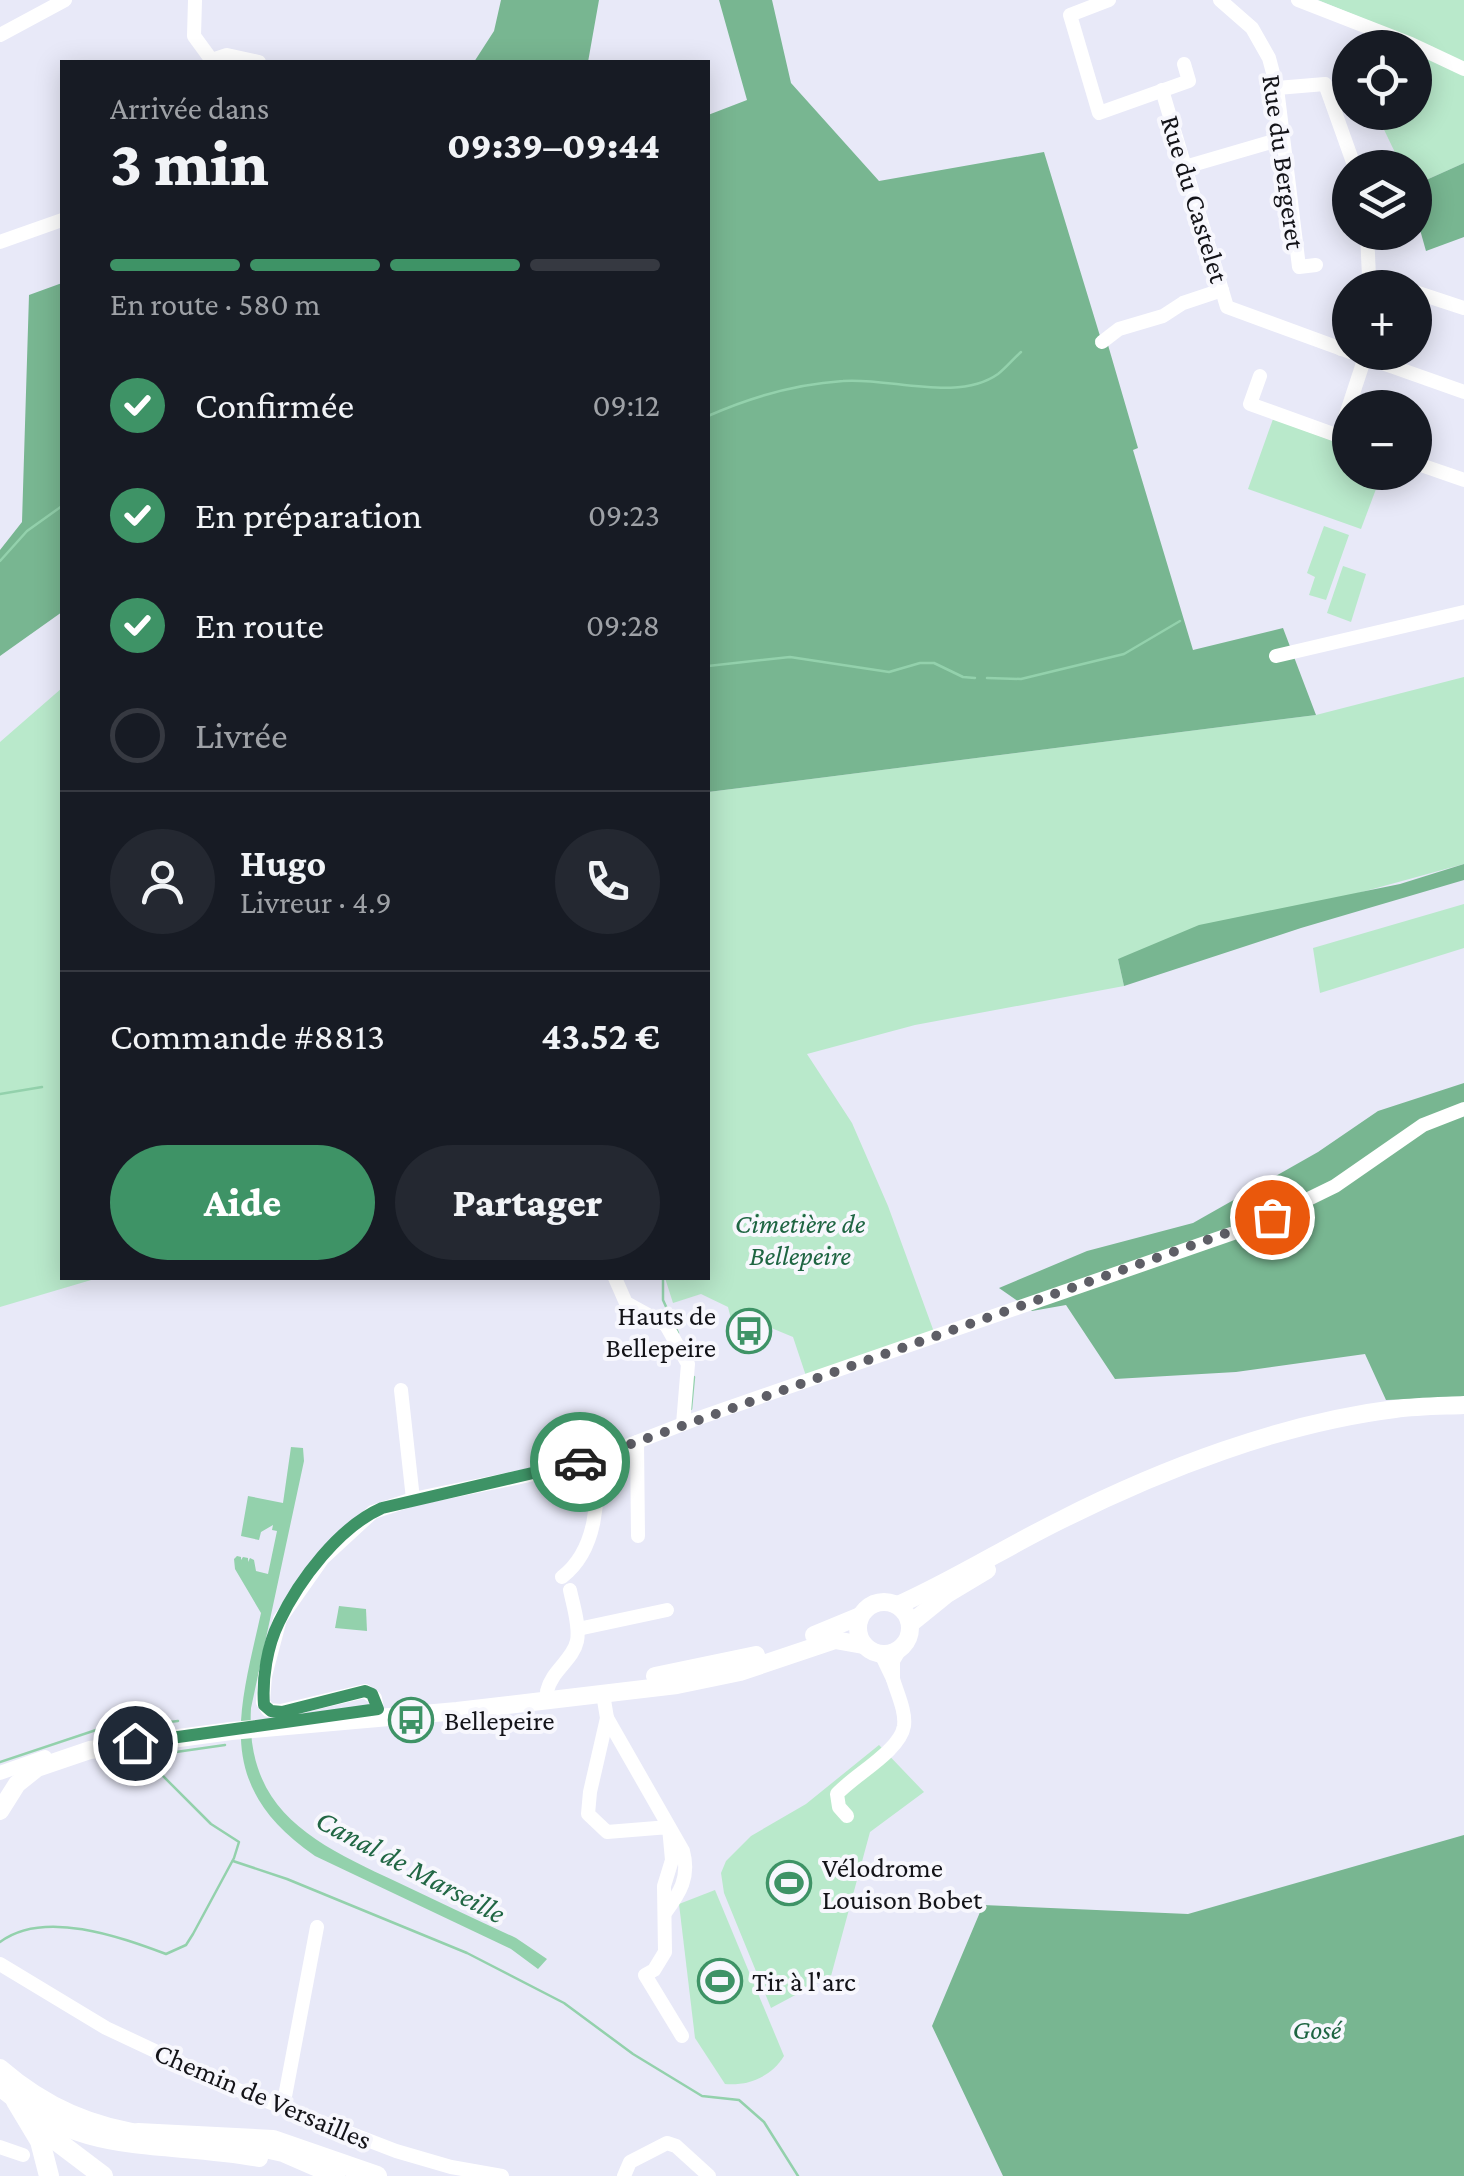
<!DOCTYPE html>
<html lang="fr">
<head>
<meta charset="utf-8">
<style>
	:root { --surface:#171b24; --page:#242831; --text:#f1f3f6; --muted:#9ea1a6; --line:#363941; --accent:#3e9366 }
	body { margin:0; font-family:"Crimson Pro",serif; background:var(--page); color:var(--text); height:100vh; display:flex; flex-direction:column; font-size:38px; white-space:nowrap }
	* { box-sizing:border-box; margin:0 }
	p { font-size:32px; color:var(--muted) }
	.icon { flex:none; width:55px; height:55px; fill:none; stroke:currentColor; stroke-width:2; stroke-linecap:round; stroke-linejoin:round }
	.map { position:relative; flex:1; overflow:hidden }
	.drawer { position:absolute; left:60px; top:60px; width:650px; height:1220px; display:flex; flex-direction:column; background:var(--surface); border-radius:0px; box-shadow:0 5px 25px #0003 }
	.drawer>* { flex:none }
	.controls { position:absolute; left:1332px; top:30px; display:grid; gap:20px }
	.controls a { display:grid; place-items:center; width:100px; height:100px; border-radius:50%; background:var(--surface); box-shadow:0 5px 25px #0003; font-size:50px }
	.pin { position:absolute; display:grid; place-items:center; width:85px; height:85px; color:#fff; margin:-42px; border:5px solid #fff; border-radius:50%; box-shadow:0 2px 10px #0007 }
	.courier { position:absolute; display:grid; place-items:center; width:100px; height:100px; margin:-50px; border:8px solid #3e9366; border-radius:50%; background:#fff; color:#222; box-shadow:0 2px 12px #0007 }
	.overview em { font-style:normal; font-weight:800 }
	.overview div { display:flex; flex-direction:column-reverse }
	.overview { display:flex; align-items:center; justify-content:space-between; height:170px; padding:0 50px }
	h1 { font-size:65px; font-weight:800; line-height:75px }
	.bar { display:grid; grid-template-columns:repeat(4,1fr); gap:15px 10px; align-content:center; height:120px; padding:0 50px }
	.bar i { height:12px; border-radius:8px; background:var(--line) }
	.bar .selected { background:var(--accent) }
	.bar p { grid-column:span 4 }
	.line { display:flex; align-items:center; gap:25px; padding:0 50px; border-top:2px solid var(--line) }
	.line div { flex:1 }
	.round { display:grid; place-items:center; flex:none; width:105px; height:105px; border-radius:52px; background:var(--page) }
	ol { padding:0 50px; list-style:none }
	li { display:flex; align-items:center; gap:30px; height:110px }
	li p { margin-inline-start:auto }
	li .icon { padding:10px; border-radius:50%; background:var(--accent); color:#fff; stroke-width:4 }
	li:last-child { color:var(--muted) }
	li i { width:55px; height:55px; border:5px solid var(--line); border-radius:50% }
	.action { display:flex; gap:20px; margin-top:auto; padding:20px 50px }
	.action a { flex:1; height:115px; border-radius:60px; background:var(--accent); color:#fff; font-size:40px; font-weight:800; line-height:115px; text-align:center }
	.action a+a { background:var(--page); color:var(--text) }
	.map>svg:first-child { display:block }
</style>
</head>
<body>
<div class="map">
<svg width="1464" height="2176" viewBox="0 0 1464 2176">
	<rect width="100%" height="100%" fill="#e8e9f8"/>
	<!-- green -->
	<g fill="#b9e9cb">
		<polygon points="1318,0 1464,0 1464,163 1415,185 1415,168 1402,167 1376,113 1415,112 1415,77 1433,47"/>
		<polygon points="1273,419 1350,447 1350,472 1382,473 1361,529 1248,489"/>
		<polygon points="1324,526 1349,535 1326,600 1309,595 1315,577 1307,573"/>
		<polygon points="1343,566 1366,574 1351,622 1327,613"/>
		<polygon points="1464,677 1464,864 1118,959 1124,986 915,1025 807,1054 852,1123 888,1206 934,1332 806,1376 793,1337 764,1325 751,1329 731,1319 728,1307 701,1294 673,1303 665,1278 708,1278 708,792 1316,715"/>
		<polygon points="62,688 62,1278 98,1278 0,1307 0,742"/>
		<polygon points="1464,904 1464,948 1320,993 1313,948"/>
		<polygon points="879,1745 924,1792 870,1832 831,1976 771,2008 724,1893 721,1873 726,1861 751,1836 806,1804"/>
		<path d="M715 1890 784 2056C772 2076 749 2086 725 2084L695 2038 679 1904Z"/>
	</g>
	<!-- forest -->
	<g fill="#78b691">
		<polygon points="501,0 599,0 588,62 474,62 494,31"/>
		<polygon points="719,0 772,0 791,83 879,181 1044,152 1100,336 1108,345 1138,448 1133,450 1193,650 1283,628 1316,715 708,792 708,115 747,100"/>
		<polygon points="1464,163 1464,237 1426,251 1415,212 1415,185"/>
		<polygon points="62,283 62,612 0,656 0,550 22,522 29,295"/>
		<polygon points="1464,864 1464,880 1301,928 1124,986 1118,959 1199,925 1400,884"/>
		<polygon points="1464,1083 1464,1397 1386,1400 1365,1354 1236,1372 1115,1379 1066,1305 1032,1311 999,1288 1087,1251 1193,1223 1318,1152 1378,1111"/>
		<polygon points="1464,1835 1464,2176 1003,2176 932,2026 983,1905 1188,1914"/>
	</g>
	<!-- water -->
	<g fill="#93d1ac">
		<path d="M291 1447 303 1448 304 1461 251 1708C245 1812 316 1844 397 1882 437 1901 477 1920 516 1938L547 1959 538 1969 511 1949 315 1856C214 1786 238 1716 261 1613L235 1569 234 1559 237 1556 241 1557V1560L243 1557 248 1558V1562L250 1558 254 1560 256 1571 268 1574 277 1531 272 1530 273 1525 261 1532 259 1540 241 1536 248 1496 283 1503Z"/>
		<polygon points="339,1606 366,1609 367,1631 335,1628"/>
	</g>
	<g fill="none" stroke-linecap="round" stroke-linejoin="round">
		<!-- stream -->
		<g stroke="#93d1ac" stroke-width="2.5">
			<path d="M708 416C751 397 796 384 843 381 889 377 957 403 998 374 1006 368 1013 359 1021 352"/>
			<polyline points="0,561 27,531 62,506"/>
			<polyline points="708,666 790,657 889,672 920,663 934,663 963,677 975,678"/>
			<polyline points="987,678 1021,679 1124,654 1180,621"/>
			<polyline points="0,1094 42,1087"/>
			<polyline points="663,1278 663,1300 678,1333"/>
			<polyline points="691,1409 694,1377"/>
			<polyline points="0,1762 129,1719 151,1724 178,1721"/>
			<polyline points="233,1861 287,1879 467,1953 564,2003 633,2054 702,2096 739,2100 764,2122 798,2176"/>
			<path d="M0 1942C44 1909 120 1937 166 1954L186 1945 193 1934 234 1858 239 1842 211 1824 158 1771 157 1765 176 1752 225 1745"/>
		</g>
		<!-- minor -->
		<g stroke="#fff" stroke-width="14">
			<polyline points="195,0 194,36 213,62"/>
			<polyline points="1109,0 1070,15 1099,113 1189,81 1184,64"/>
			<polyline points="1220,0 1252,28 1269,58 1277,88 1299,267 1316,265"/>
			<polyline points="1298,0 1411,44 1464,69"/>
			<polyline points="0,35 65,0"/>
			<polyline points="212,60 227,55 259,62"/>
			<polyline points="1277,88 1325,84 1355,168"/>
			<polyline points="1162,90 1227,307 1350,352"/>
			<polyline points="1185,167 1281,139"/>
			<polyline points="0,242 62,220"/>
			<polyline points="1369,277 1401,288"/>
			<polyline points="1365,288 1369,277 1367,232"/>
			<polyline points="1415,292 1464,308"/>
			<polyline points="1102,342 1119,329 1163,316 1183,303 1222,290"/>
			<polyline points="1341,349 1350,325"/>
			<polyline points="1351,352 1464,392"/>
			<polyline points="1260,376 1250,404 1350,440"/>
			<polyline points="1339,436 1365,357"/>
			<polyline points="1415,463 1464,480"/>
			<polyline points="1276,656 1464,612"/>
			<polyline points="615,1278 626,1303 666,1325 688,1364 683,1424"/>
			<polyline points="401,1390 413,1499"/>
			<polyline points="637,1442 638,1536"/>
			<path d="M562 1577C596 1551 601 1498 593 1459"/>
			<polyline points="578,1629 667,1610"/>
			<polyline points="881,1654 893,1679 893,1661 902,1646"/>
			<path d="M547 1691C552 1670 573 1660 577 1641 580 1626 573 1605 570 1590"/>
			<polyline points="603,1694 607,1718 590,1792 588,1814 607,1832 669,1827 672,1860 664,1886 665,1952 654,1970 645,1975 682,2036"/>
			<path d="M607 1718 683 1851C690 1877 680 1893 665 1913"/>
			<polyline points="379,1719 375,1698 365,1691 281,1711 268,1710 263,1702 265,1676 280,1619 323,1558 373,1512 413,1499 525,1476 593,1459 696,1419 1251,1227 1335,1186 1423,1125 1464,1109"/>
			<polyline points="0,1773 45,1757"/>
			<path d="M847 1816 839 1807 837 1794C854 1775 900 1751 904 1726 906 1711 897 1693 893 1679"/>
			<polyline points="0,1964 106,2028 238,2090 396,2151 451,2167 502,2176"/>
			<polyline points="283,2107 317,1927"/>
			<polyline points="0,2147 23,2155"/>
			<polyline points="624,2176 630,2162 667,2143 676,2146 709,2176"/>
		</g>
		<!-- major -->
		<g stroke="#fff" stroke-width="18">
			<circle cx="884" cy="1628" r="26"/>
			<path d="M898 1605C954 1580 1006 1547 1061 1520 1162 1469 1282 1423 1395 1409 1418 1406 1441 1406 1464 1405"/>
			<polyline points="910,1624 947,1594 987,1570"/>
			<polyline points="814,1635 860,1616"/>
			<polyline points="655,1676 756,1655"/>
			<polyline points="0,1811 17,1784 37,1768 90,1750 231,1731 457,1711 677,1685 740,1672 835,1640 863,1645"/>
			<path d="M0 2068C45 2107 93 2128 152 2135"/>
			<path d="M0 2087C82 2159 162 2140 259 2158"/>
			<polyline points="247,2145 283,2153 336,2176"/>
		</g>
		<!-- highway -->
		<g stroke="#fff" stroke-width="20">
			<polyline points="16,2101 40,2141 49,2176"/>
			<polyline points="29,2120 103,2176"/>
			<polyline points="138,2133 273,2140 377,2176"/>
		</g>
	</g>
	<g fill="none" stroke-linecap="round" stroke-linejoin="round">
		<!-- done -->
		<polyline stroke="#5e5e66" stroke-width="10" stroke-dasharray="0 18" points="580,1462 1272,1217"/>
		<!-- route -->
		<path stroke="#3e9366" stroke-width="12" d="M135 1743 378 1709 372 1694 365 1691 282 1712 271 1711 264 1705C262 1679 267 1646 279 1622 299 1580 339 1527 382 1508L580 1462"/>
	</g>
	<!-- icons -->
	<defs>
		<symbol id="bus-ring" viewBox="-11 -11 22 22"><circle r="9.5" fill="#f7f7fd" stroke="#3e9366" stroke-width="1.5"/><path d="M-5-6H5V4H4V6H2V4H-2V6H-4V4H-5ZM-3.5-4V0h7V-4ZM-3.5 1.2v1.5H-2V1.2ZM2 1.2v1.5H3.5V1.2Z" fill="#3e9366"/></symbol>
		<symbol id="stadium-ring" viewBox="-11 -11 22 22"><circle r="9.5" fill="#f7f7fd" stroke="#3e9366" stroke-width="1.5"/><path d="M0-5a6.5 5 0 1 0 0 10a6.5 5 0 1 0 0-10ZM-3.5-1.8h7v3.6h-7Z" fill="#3e9366"/></symbol>
	</defs>
	<g fill-rule="evenodd">
		<use href="#bus-ring" x="724" y="1306" width="50" height="50"/>
		<use href="#bus-ring" x="386" y="1695" width="50" height="50"/>
		<use href="#stadium-ring" x="764" y="1858" width="50" height="50"/>
		<use href="#stadium-ring" x="695" y="1956" width="50" height="50"/>
	</g>
	<g text-anchor="middle" dominant-baseline="central" stroke-width="8" stroke-linejoin="round" paint-order="stroke">
		<!-- street labels -->
		<g font-size="28" fill="#131318" stroke="#f7f7fd">
			<text transform="translate(1284 162) rotate(82)">Rue du Bergeret</text>
			<text transform="translate(1195 199) rotate(73)">Rue du Castelet</text>
			<text transform="translate(263 2096) rotate(23)">Chemin de Versailles</text>
		</g>
		<!-- park labels -->
		<g font-size="28" font-style="italic" fill="#1e6542" stroke="#f7f7fd">
			<text x="800" y="1223">Cimetière de<tspan x="800" dy="32">Bellepeire</tspan></text>
			<text x="1317" y="2029">Gosé</text>
		</g>
		<!-- poi labels -->
		<g font-size="28" fill="#131318" stroke="#f7f7fd" text-anchor="start">
			<text x="716" y="1315" text-anchor="end">Hauts de<tspan x="716" dy="32">Bellepeire</tspan></text>
			<text x="444" y="1720">Bellepeire</text>
			<text x="822" y="1867">Vélodrome<tspan x="822" dy="32">Louison Bobet</tspan></text>
			<text x="752" y="1981">Tir à l'arc</text>
		</g>
		<!-- water labels -->
		<g font-size="30" font-style="italic" fill="#216744" stroke="#f7f7fd">
			<text transform="translate(411 1866) rotate(28)">Canal de Marseille</text>
		</g>
	</g>
</svg>
<div class="controls">
<a><svg class="icon" aria-label="locate" viewBox="0 0 24 24"><circle cx="12" cy="12" r="6"/><path d="M12 2v4M12 18v4M2 12h4M18 12h4"/></svg></a>
<a><svg class="icon" aria-label="layers" viewBox="0 0 24 24"><path d="M12 4l9 5-9 5-9-5zM3 14l9 5 9-5"/></svg></a>
<a>+</a>
<a>−</a>
</div>
<div class="pin" style="left:1272px;top:1217px;background:#ea580c"><svg class="icon" aria-label="bag" viewBox="0 0 24 24"><path d="M5 8h14l-1 12H6zM9 8a3 3 0 0 1 6 0"/></svg></div>
<div class="pin" style="left:135px;top:1743px;background:#1f2937"><svg class="icon" aria-label="home" viewBox="0 0 24 24"><path d="M3 11l9-7 9 7M6 9v11h12V9"/></svg></div>
<div class="courier" style="left:580px;top:1462px"><svg class="icon" aria-label="car" viewBox="0 0 24 24"><path d="M5 17H2v-5l4-1 3-4h7l3 4 3 1v5h-3M9 17h6M6 11h13"/><circle cx="7" cy="17" r="2"/><circle cx="17" cy="17" r="2"/></svg></div>
<section class="drawer">
<div class="overview"><div><h1>3 min</h1><p>Arrivée dans</p></div><em>09:39–09:44</em></div>
<div class="bar"><i class="selected"></i><i class="selected"></i><i class="selected"></i><i></i><p>En route · 580 m</p></div>
<ol>
<li><svg class="icon" aria-label="check" viewBox="0 0 24 24"><path d="M5 12l5 5 9-10"/></svg>Confirmée<p>09:12</p></li>
<li><svg class="icon" aria-label="check" viewBox="0 0 24 24"><path d="M5 12l5 5 9-10"/></svg>En préparation<p>09:23</p></li>
<li><svg class="icon" aria-label="check" viewBox="0 0 24 24"><path d="M5 12l5 5 9-10"/></svg>En route<p>09:28</p></li>
<li><i></i>Livrée</li>
</ol>
<div class="line" style="height:180px"><a class="round"><svg class="icon" aria-label="person" viewBox="0 0 24 24"><circle cx="12" cy="8" r="4"/><path d="M4 21q1-7 8-7t8 7"/></svg></a><div><b>Hugo</b><p>Livreur · 4.9</p></div><a class="round"><svg class="icon" aria-label="phone" viewBox="0 0 24 24"><path d="M5 4h4l2 5-3 2q2 4 5 5l2-3 5 2v4C11 20 4 13 5 4z"/></svg></a></div>
<div class="line" style="height:130px"><div>Commande #8813</div><b>43.52 €</b></div>
<div class="action"><a>Aide</a><a>Partager</a></div>
</section>
</div>
</body>
</html>
